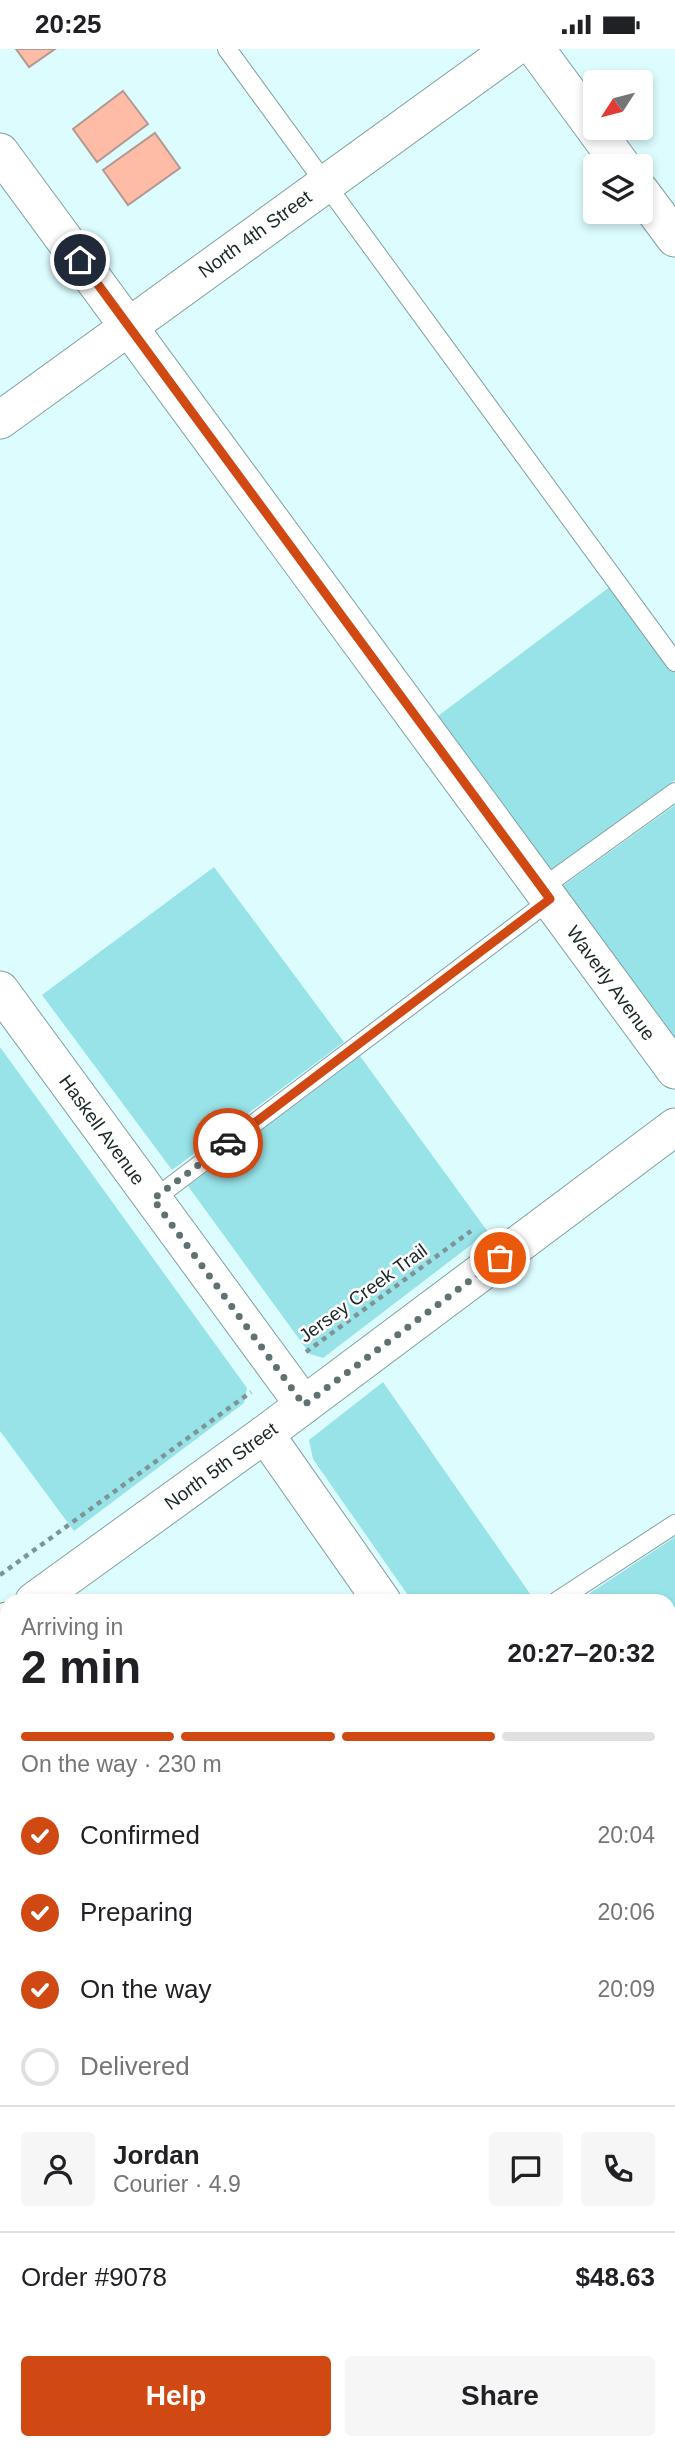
<!DOCTYPE html>
<html lang="en">
<head>
<meta charset="utf-8">
<style>
	:root { --surface:#fff; --page:#f6f6f6; --text:#202124; --muted:#757577; --line:#e0e0e0; --accent:#d04913 }
	body { margin:0; font-family:Helvetica,sans-serif; background:var(--page); color:var(--text); height:100vh; display:flex; flex-direction:column; font-size:26px; white-space:nowrap }
	* { box-sizing:border-box; margin:0 }
	p { font-size:23px; color:var(--muted) }
	.icon { flex:none; width:38px; height:38px; fill:none; stroke:currentColor; stroke-width:2; stroke-linecap:round; stroke-linejoin:round }
	.map { position:relative; flex:1; overflow:hidden }
	.details { position:absolute; left:0px; top:1545px; width:676px; height:856px; display:flex; flex-direction:column; background:var(--surface); border-radius:21px 21px 0 0; box-shadow:0 4px 10px #0003 }
	.details>* { flex:none }
	.needle { width:46px; rotate:234deg }
	.fabs { position:absolute; left:583px; top:21px; display:grid; gap:14px }
	.fabs a { display:grid; place-items:center; width:70px; height:70px; border-radius:7px; background:var(--surface); box-shadow:0 4px 10px #0003; font-size:35px }
	.pin { position:absolute; display:grid; place-items:center; width:60px; height:60px; color:#fff; margin:-30px; border:4px solid #fff; border-radius:50%; box-shadow:0 2px 7px #0007 }
	.courier { position:absolute; display:grid; place-items:center; width:70px; height:70px; margin:-35px; border:5px solid #d04913; border-radius:50%; background:#fff; color:#222; box-shadow:0 2px 9px #0007 }
	.head em { font-style:normal; font-weight:800 }
	.head div { display:flex; flex-direction:column-reverse }
	.head { display:flex; align-items:center; justify-content:space-between; height:119px; padding:0 21px }
	h1 { font-size:46px; font-weight:800; line-height:52px }
	.bar { display:grid; grid-template-columns:repeat(4,1fr); gap:10px 7px; align-content:center; height:84px; padding:0 21px }
	.bar i { height:9px; border-radius:5px; background:var(--line) }
	.bar .selected { background:var(--accent) }
	.bar p { grid-column:span 4 }
	.line { display:flex; align-items:center; gap:18px; padding:0 21px; border-top:2px solid var(--line) }
	.line div { flex:1 }
	.round { display:grid; place-items:center; flex:none; width:74px; height:74px; border-radius:7px; background:var(--page) }
	ol { padding:0 21px; list-style:none }
	li { display:flex; align-items:center; gap:21px; height:77px }
	li p { margin-inline-start:auto }
	li .icon { padding:7px; border-radius:50%; background:var(--accent); color:#fff; stroke-width:4 }
	li:last-child { color:var(--muted) }
	li i { width:38px; height:38px; border:4px solid var(--line); border-radius:50% }
	.button { display:flex; gap:14px; margin-top:auto; padding:14px 21px }
	.button a { flex:1; height:80px; border-radius:7px; background:var(--accent); color:#fff; font-size:28px; font-weight:800; line-height:80px; text-align:center }
	.button a+a { background:var(--page); color:var(--text) }
	.status { display:flex; justify-content:space-between; align-items:center; height:49px; padding:0 35px; background:var(--surface); direction:ltr }
	.status svg { height:19px; fill:currentColor }
	.map>svg:first-child { display:block }
</style>
</head>
<body>
<div class="status"><b>20:25</b><svg viewBox="0 0 49 12"><path d="M0 12V9h3v3zM5 12V6h3v6zM10 12V3h3v9zM15 12V0h3v12zM26 1h20v11H26zM47 4h2v5h-2z"/></svg></div>
<div class="map">
<svg width="675" height="2400" viewBox="0 0 675 2400">
	<rect width="100%" height="100%" fill="#dcfcfe"/>
	<!-- green -->
	<g fill="#98e3e8">
		<polygon points="611,537 675,622 675,731 551,822 438,667"/>
		<polygon points="675,756 675,991 561,838"/>
		<polygon points="214,818 344,993 172,1121 42,946"/>
		<polygon points="0,998 247,1339 244,1354 74,1482 0,1382"/>
		<polygon points="360,1007 488,1183 323,1309 310,1305 188,1137"/>
		<polygon points="383,1333 535,1552 412,1552 313,1410 309,1391"/>
		<polygon points="675,1488 675,1749 669,1754 668,1552 578,1552"/>
		<polygon points="7,1671 7,1778 0,1754 0,1676"/>
		<polygon points="7,1821 7,1990 0,1989 0,1822"/>
		<polygon points="669,2006 675,2015 675,2400 252,2400 249,2394 668,2394"/>
	</g>
	<!-- building -->
	<g fill="#febba5" stroke="#b39991" stroke-width="2">
		<polygon points="16,0 55,0 29,18"/>
		<polygon points="123,42 148,75 97,113 73,80"/>
		<polygon points="155,84 180,119 128,156 103,121"/>
	</g>
	<g fill="none" stroke-linecap="round" stroke-linejoin="round">
		<defs>
			<g id="service">
				<polyline points="227,0 675,613"/>
				<polyline points="542,839 675,743"/>
				<polyline points="154,1150 550,851"/>
				<polyline points="557,1552 675,1475"/>
			</g>
			<g id="minor">
				<polyline points="536,0 622,117"/>
				<polyline points="0,103 675,1021"/>
				<polyline points="640,142 675,189"/>
				<polyline points="0,371 512,0"/>
				<polyline points="0,941 304,1356"/>
				<polyline points="265,1385 382,1552"/>
				<polyline points="34,1552 265,1385 675,1078"/>
				<polyline points="0,1577 7,1572"/>
				<polyline points="668,1782 675,1778"/>
				<polyline points="668,1964 675,1973"/>
				<polyline points="0,2236 7,2231"/>
			</g>
		</defs>
		<!-- service casing -->
		<use href="#service" stroke="#83a0a3" stroke-width="20"/>
		<!-- minor casing -->
		<use href="#minor" stroke="#83a0a3" stroke-width="39"/>
		<!-- path -->
		<g stroke="#7e9495" stroke-width="4.5" stroke-dasharray="5 5" stroke-linecap="butt">
			<polyline points="306,1303 471,1182"/>
			<polyline points="0,1526 251,1343"/>
		</g>
		<!-- service -->
		<use href="#service" stroke="#fff" stroke-width="18"/>
		<!-- minor -->
		<use href="#minor" stroke="#fff" stroke-width="37"/>
	</g>
	<g fill="none" stroke-linecap="round" stroke-linejoin="round">
		<!-- done -->
		<polyline stroke="#5f7272" stroke-width="7" stroke-dasharray="0 12.6" points="228,1094 153,1150 304,1356 500,1209"/>
		<!-- route -->
		<polyline stroke="#d04913" stroke-width="9" points="80,211 550,850 228,1094"/>
	</g>
	<g text-anchor="middle" dominant-baseline="central" stroke-width="5" stroke-linejoin="round" paint-order="stroke">
		<!-- street labels -->
		<g font-size="19" fill="#1b2727" stroke="#fff">
			<text transform="translate(255 185) rotate(-36)">North 4th Street</text>
			<text transform="translate(611 934) rotate(54)">Waverly Avenue</text>
			<text transform="translate(102 1081) rotate(54)">Haskell Avenue</text>
			<text transform="translate(363 1244) rotate(-36)">Jersey Creek Trail</text>
			<text transform="translate(221 1417) rotate(-36)">North 5th Street</text>
		</g>
	</g>
</svg>
<div class="fabs">
<a><svg class="needle" viewBox="-14 -14 28 28"><path d="M0-13l5 13h-10z" fill="#e53935"/><path d="M0 13l5-13h-10z" fill="#757577"/></svg></a>
<a><svg class="icon" aria-label="layers" viewBox="0 0 24 24"><path d="M12 4l9 5-9 5-9-5zM3 14l9 5 9-5"/></svg></a>
</div>
<div class="pin" style="left:500px;top:1209px;background:#ea580c"><svg class="icon" aria-label="bag" viewBox="0 0 24 24"><path d="M5 8h14l-1 12H6zM9 8a3 3 0 0 1 6 0"/></svg></div>
<div class="pin" style="left:80px;top:211px;background:#1f2937"><svg class="icon" aria-label="home" viewBox="0 0 24 24"><path d="M3 11l9-7 9 7M6 9v11h12V9"/></svg></div>
<div class="courier" style="left:228px;top:1094px"><svg class="icon" aria-label="car" viewBox="0 0 24 24"><path d="M5 17H2v-5l4-1 3-4h7l3 4 3 1v5h-3M9 17h6M6 11h13"/><circle cx="7" cy="17" r="2"/><circle cx="17" cy="17" r="2"/></svg></div>
<section class="details">
<div class="head"><div><h1>2 min</h1><p>Arriving in</p></div><em>20:27–20:32</em></div>
<div class="bar"><i class="selected"></i><i class="selected"></i><i class="selected"></i><i></i><p>On the way · 230 m</p></div>
<ol>
<li><svg class="icon" aria-label="check" viewBox="0 0 24 24"><path d="M5 12l5 5 9-10"/></svg>Confirmed<p>20:04</p></li>
<li><svg class="icon" aria-label="check" viewBox="0 0 24 24"><path d="M5 12l5 5 9-10"/></svg>Preparing<p>20:06</p></li>
<li><svg class="icon" aria-label="check" viewBox="0 0 24 24"><path d="M5 12l5 5 9-10"/></svg>On the way<p>20:09</p></li>
<li><i></i>Delivered</li>
</ol>
<div class="line" style="height:126px"><a class="round"><svg class="icon" aria-label="person" viewBox="0 0 24 24"><circle cx="12" cy="8" r="4"/><path d="M4 21q1-7 8-7t8 7"/></svg></a><div><b>Jordan</b><p>Courier · 4.9</p></div><a class="round"><svg class="icon" aria-label="chat" viewBox="0 0 24 24"><path d="M4 5h16v11H9l-5 4z"/></svg></a><a class="round"><svg class="icon" aria-label="phone" viewBox="0 0 24 24"><path d="M5 4h4l2 5-3 2q2 4 5 5l2-3 5 2v4C11 20 4 13 5 4z"/></svg></a></div>
<div class="line" style="height:91px"><div>Order #9078</div><b>$48.63</b></div>
<div class="button"><a>Help</a><a>Share</a></div>
</section>
</div>
</body>
</html>
